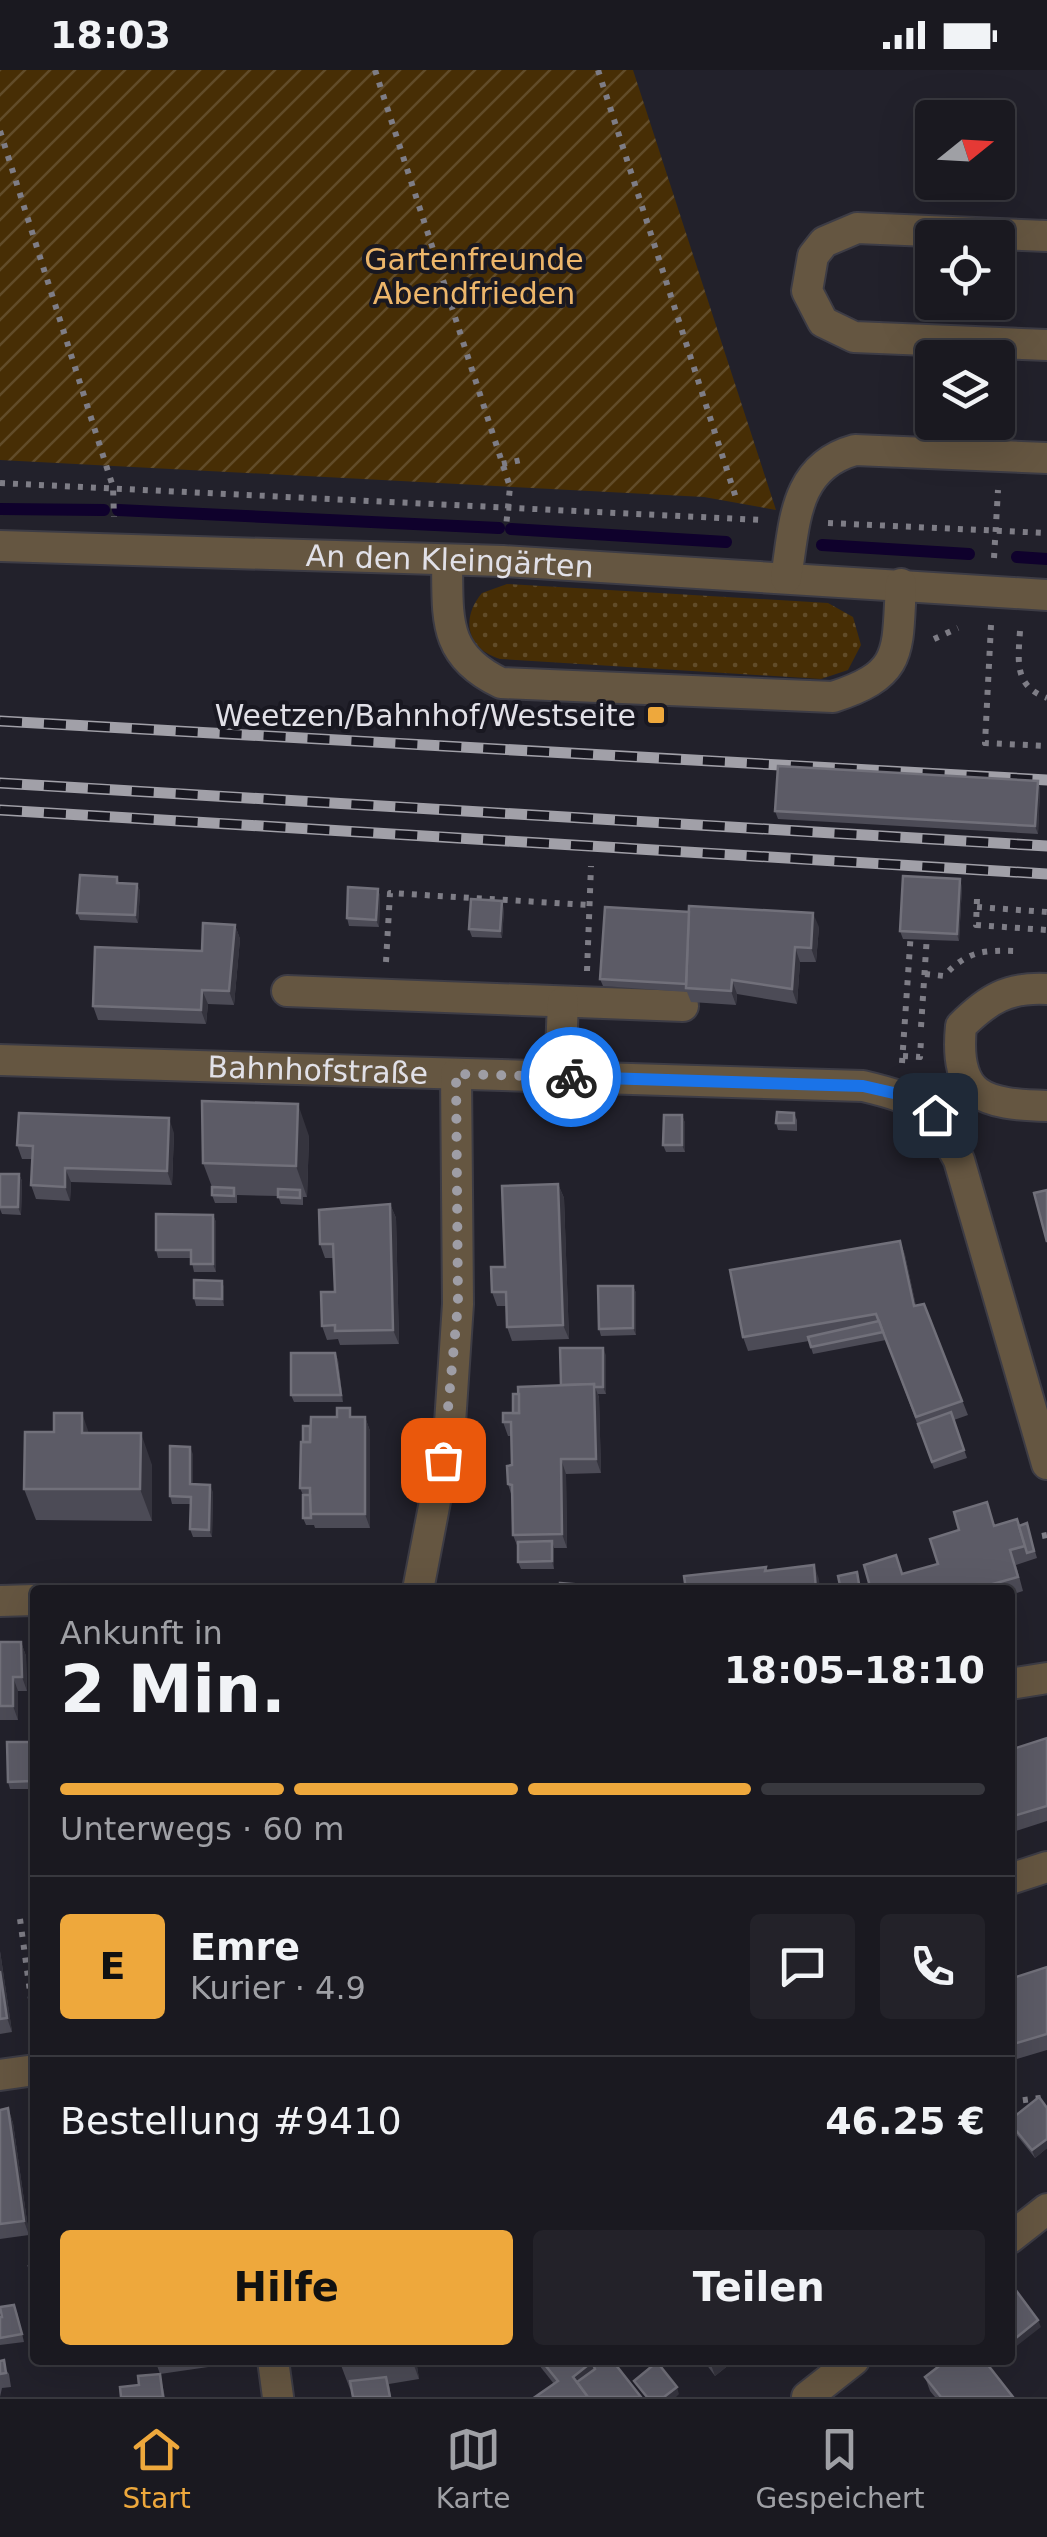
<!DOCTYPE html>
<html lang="de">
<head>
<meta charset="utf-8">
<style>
	:root { --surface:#1a1920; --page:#232229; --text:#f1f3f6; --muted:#9fa0a5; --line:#38383e; --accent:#eea83c }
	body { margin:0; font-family:"DejaVu Sans",sans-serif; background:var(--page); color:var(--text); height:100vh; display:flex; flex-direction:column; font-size:38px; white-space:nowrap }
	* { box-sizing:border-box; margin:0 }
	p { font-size:32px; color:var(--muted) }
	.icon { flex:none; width:55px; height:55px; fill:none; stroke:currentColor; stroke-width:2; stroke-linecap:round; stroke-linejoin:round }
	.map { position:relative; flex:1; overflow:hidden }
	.side { position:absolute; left:30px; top:1515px; width:985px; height:780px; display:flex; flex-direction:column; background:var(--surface); border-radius:10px; box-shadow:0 10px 40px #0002,0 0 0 2px var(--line) }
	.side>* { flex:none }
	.needle { width:65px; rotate:72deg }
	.fabs { position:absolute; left:915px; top:30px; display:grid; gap:20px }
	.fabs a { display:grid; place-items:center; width:100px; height:100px; border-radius:10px; background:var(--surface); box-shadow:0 10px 40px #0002,0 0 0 2px var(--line); font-size:50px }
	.pin { position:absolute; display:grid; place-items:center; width:85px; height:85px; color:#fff; margin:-42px; border-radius:20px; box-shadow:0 5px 15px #0006 }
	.courier { position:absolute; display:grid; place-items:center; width:100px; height:100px; margin:-50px; border:8px solid #1a73e8; border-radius:50%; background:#fff; color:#222; box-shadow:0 2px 12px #0007 }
	.summary em { font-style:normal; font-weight:700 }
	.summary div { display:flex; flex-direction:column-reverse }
	.summary { display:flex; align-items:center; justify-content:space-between; height:170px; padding:0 30px }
	h1 { font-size:65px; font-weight:700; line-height:75px }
	.bar { display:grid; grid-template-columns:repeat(4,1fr); gap:15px 10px; align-content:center; height:120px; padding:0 30px }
	.bar i { height:12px; border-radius:8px; background:var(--line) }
	.bar .active { background:var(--accent) }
	.bar p { grid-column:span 4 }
	.line { display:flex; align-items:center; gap:25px; padding:0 30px; border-top:2px solid var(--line) }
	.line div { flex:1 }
	.round { display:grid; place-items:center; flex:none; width:105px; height:105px; border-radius:10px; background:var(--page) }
	.cta { display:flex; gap:20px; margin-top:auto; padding:20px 30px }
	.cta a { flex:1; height:115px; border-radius:10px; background:var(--accent); color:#111; font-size:40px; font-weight:700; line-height:115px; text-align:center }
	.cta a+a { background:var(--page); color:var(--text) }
	.status { display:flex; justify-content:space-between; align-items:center; height:70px; padding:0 50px; background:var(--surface); direction:ltr }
	.status svg { height:28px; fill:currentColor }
	.tab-bar { display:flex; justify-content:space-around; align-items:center; height:140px; border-top:2px solid var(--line); background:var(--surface); font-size:28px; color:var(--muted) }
	.tab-bar a { display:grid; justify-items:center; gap:5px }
	.tab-bar .active { color:var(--accent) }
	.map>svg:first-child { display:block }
</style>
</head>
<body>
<div class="status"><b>18:03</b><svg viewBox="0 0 49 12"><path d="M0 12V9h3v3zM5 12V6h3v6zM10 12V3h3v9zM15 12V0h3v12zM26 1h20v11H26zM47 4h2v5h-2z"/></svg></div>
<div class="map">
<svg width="1047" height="2327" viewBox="0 0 1047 2327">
	<defs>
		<pattern id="grass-dots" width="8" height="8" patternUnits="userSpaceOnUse" patternTransform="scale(2.5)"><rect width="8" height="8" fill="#472e05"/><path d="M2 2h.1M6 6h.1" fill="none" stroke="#614c29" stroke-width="1.8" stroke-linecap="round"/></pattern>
		<pattern id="garden-furrows" width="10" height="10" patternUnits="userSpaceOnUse" patternTransform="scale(2.5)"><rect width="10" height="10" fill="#472e05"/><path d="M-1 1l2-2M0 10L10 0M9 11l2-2" fill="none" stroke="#614c29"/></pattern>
	</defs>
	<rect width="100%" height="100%" fill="#22212b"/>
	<!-- grass -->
	<path fill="url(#grass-dots)" d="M507 514 828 533 853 547 861 575 848 600 821 609 500 589C467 579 460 549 482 523Z"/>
	<!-- garden -->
	<polygon fill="url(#garden-furrows)" points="0,0 633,0 776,440 704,427 0,390"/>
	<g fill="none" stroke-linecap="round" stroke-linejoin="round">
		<!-- stream -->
		<g stroke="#0f012c" stroke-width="12">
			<polyline points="0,439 104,440"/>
			<polyline points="118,440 499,458"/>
			<polyline points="511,459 726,472"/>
			<polyline points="822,475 969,484"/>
			<polyline points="1017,487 1047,489"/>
		</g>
		<defs>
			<g id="minor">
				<polyline points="1047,166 857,158 824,172 813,186 807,221 823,252 854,267 1047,275"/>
				<path id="s1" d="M0 476 503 491 1047 525"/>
				<path d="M447 490C448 548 442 585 501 613L833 627C904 604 897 582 901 514"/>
				<path d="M786 508C795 454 793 397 855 380L1047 388"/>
				<path d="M1047 919C1008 917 988 929 961 956 954 1028 984 1034 1047 1036"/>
				<polyline points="287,921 683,936"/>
				<path id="s2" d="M0 990 863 1016C922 1030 931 1038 959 1090L1047 1394"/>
				<polyline points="560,1007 563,932"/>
				<polyline points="418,1520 450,1353 458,1234 456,1004"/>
				<polyline points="0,1531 35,1530"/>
				<polyline points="1010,1614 1047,1608"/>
				<polyline points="1010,1809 1047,1797"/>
				<polyline points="0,2005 35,2000"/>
				<polyline points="1010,2168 1047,2139"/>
				<polyline points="273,2290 278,2327"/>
				<polyline points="807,2327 854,2290"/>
			</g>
		</defs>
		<!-- minor casing -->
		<use href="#minor" stroke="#3d3c45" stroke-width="34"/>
		<!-- path -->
		<g stroke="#7e7d86" stroke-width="6" stroke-dasharray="5 8" stroke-linecap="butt">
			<polyline points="375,0 510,417 506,457"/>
			<polyline points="598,0 736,428"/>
			<polyline points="0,61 113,417 114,447"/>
			<polyline points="1007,238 1009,196"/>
			<polyline points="1001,353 1004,306"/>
			<polyline points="502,394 526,389"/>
			<polyline points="0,413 761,450"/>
			<polyline points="828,453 1047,463"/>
			<polyline points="994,488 998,420"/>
			<polyline points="991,555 985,673 1047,676"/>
			<path d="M1020 561C1018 592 1014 616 1047 628"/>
			<polyline points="934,569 958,558"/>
			<polyline points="977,829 976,855 1047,860"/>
			<polyline points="977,837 1047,842"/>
			<polyline points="386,892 390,823 589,835"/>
			<polyline points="587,901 591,796"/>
			<path d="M925 904 944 906C967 881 983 880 1016 881"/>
			<polyline points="921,957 927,865"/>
			<polyline points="903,986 920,987 921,970"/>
			<polyline points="902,993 911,861"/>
			<polyline points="1042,1466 1047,1465"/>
			<polyline points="20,1849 35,1958"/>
			<polyline points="1010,2032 1047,2027"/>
		</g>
		<!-- minor -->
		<use href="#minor" stroke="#655641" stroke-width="30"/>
		<defs>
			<g id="rail">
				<polyline points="0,651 1047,710"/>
				<polyline points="0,713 1047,776"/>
				<polyline points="0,740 1047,804"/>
			</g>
		</defs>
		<!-- rail casing -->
		<use href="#rail" stroke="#a1a0a8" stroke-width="11"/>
		<!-- rail -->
		<use href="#rail" stroke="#191821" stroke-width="8" stroke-dasharray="22" stroke-linecap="butt"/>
	</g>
	<!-- wall -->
	<g fill="#4c4b56">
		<polygon points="1038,711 1040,719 1038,764 778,749 775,741"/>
		<polygon points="117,807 119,813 137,814 140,821 138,853 80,850 77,843"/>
		<polygon points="962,816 959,871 903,869 900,861"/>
		<polygon points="378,819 380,826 379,857 349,856 347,848"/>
		<polygon points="504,839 502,868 472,867 469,859"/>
		<polygon points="235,855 240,869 234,935 208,934 206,954 98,950 93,936 202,881"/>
		<polygon points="819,857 816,892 800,892 797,934 737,924 736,935 691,932 687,922 603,916 600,909"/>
		<polygon points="794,1043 797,1050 797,1061 778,1060 776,1053"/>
		<polygon points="682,1045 685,1053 685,1082 666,1082 663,1075"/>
		<polygon points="174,1063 172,1115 71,1112 70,1131 36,1129 31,1115 32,1089 22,1089 17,1075"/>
		<polygon points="309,1066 307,1127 303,1127 303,1135 281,1134 278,1126 237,1125 237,1133 215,1133 212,1125 212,1117 203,1093"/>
		<polygon points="0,1104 19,1104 22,1111 21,1145 2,1144 0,1139"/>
		<polygon points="558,1114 564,1128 569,1269 512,1271 507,1257 507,1236 497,1236 492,1222 505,1197"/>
		<polygon points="390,1134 396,1148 399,1274 340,1275 338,1269 327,1270 322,1256 335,1222 333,1188 325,1188 320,1174"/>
		<polygon points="213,1145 216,1152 216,1202 194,1202 191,1188 158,1188 156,1180"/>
		<polygon points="900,1171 905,1185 916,1236 924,1234 968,1345 954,1350 967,1388 934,1399 886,1270 813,1284 809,1271 748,1281 743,1267"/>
		<polygon points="222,1211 224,1218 224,1236 196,1236 194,1228"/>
		<polygon points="633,1216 636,1223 636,1265 601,1266 599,1259"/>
		<polygon points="335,1283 338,1290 343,1332 294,1332 291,1325"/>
		<polygon points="606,1285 606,1324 598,1324 599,1328 601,1403 566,1404 567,1478 554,1478 554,1499 521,1499 518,1492 518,1478 513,1465 512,1427 508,1414 512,1395 511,1366 508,1366 503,1352 513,1343 519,1324 561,1315"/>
		<polygon points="353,1347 365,1347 370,1361 370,1458 315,1458 314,1455 306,1455 303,1448 303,1425 300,1418 303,1372 310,1356"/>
		<polygon points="89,1363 152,1395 152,1451 36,1450 24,1419"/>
		<polygon points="193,1384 193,1414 213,1422 212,1467 193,1467 190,1459 191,1434 172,1434 170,1426"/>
		<polygon points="994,1455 1019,1456 1029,1461 1037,1488 1016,1495 1023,1521 1010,1525 1010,1520 871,1520 903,1504 938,1494"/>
		<polygon points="0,1572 21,1572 26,1586 27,1621 18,1621 18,1650 0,1650"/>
		<polygon points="1047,1668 1047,1751 1010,1763 1010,1680"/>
		<polygon points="33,1680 34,1719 10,1719 8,1712"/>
		<polygon points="0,1881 12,1962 0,1964"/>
		<polygon points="1047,1897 1047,1980 1010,1991 1010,1909"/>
		<polygon points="8,2038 13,2053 29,2165 0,2169 0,2040"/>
		<polygon points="1047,2038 1047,2078 1035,2088 1011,2058 1010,2050"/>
		<polygon points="17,2242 24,2272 0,2275 0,2247"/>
		<polygon points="155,2290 214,2290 215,2296 160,2304 165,2327 121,2327 160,2304"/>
		<polygon points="339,2290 416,2290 419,2309 389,2314 391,2327 350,2319"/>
		<polygon points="535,2290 612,2290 554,2314"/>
		<polygon points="703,2290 735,2290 715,2306"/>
		<polygon points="0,2291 9,2304 11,2317 2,2318 0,2327"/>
		<polygon points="925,2307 1013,2327 935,2327 930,2321"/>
	</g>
	<!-- shaded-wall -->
	<g fill="#35343e">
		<polygon points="1038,711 1040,719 1038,764 1035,756"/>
		<polygon points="960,809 962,816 959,871 957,864"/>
		<polygon points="137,814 140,821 138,853 135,845"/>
		<polygon points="378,819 380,826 379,857 376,850"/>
		<polygon points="502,831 504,839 502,868 500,861"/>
		<polygon points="813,843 819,857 816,892 811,878"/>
		<polygon points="235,855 240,869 234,935 229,921"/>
		<polygon points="795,877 800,892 797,934 792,919"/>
		<polygon points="732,910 737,924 736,935 731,921"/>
		<polygon points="202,920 208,934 206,954 201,940"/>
		<polygon points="298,1034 309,1066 307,1127 296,1096"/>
		<polygon points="682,1045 685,1053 685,1082 682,1075"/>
		<polygon points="169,1048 174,1063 172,1115 167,1101"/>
		<polygon points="65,1098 71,1112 70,1131 65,1117"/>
		<polygon points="19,1104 22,1111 21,1145 18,1137"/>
		<polygon points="558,1114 564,1128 569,1269 563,1255"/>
		<polygon points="390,1134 396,1148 399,1274 393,1260"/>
		<polygon points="213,1145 216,1152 216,1202 213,1194"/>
		<polygon points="900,1171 905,1185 919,1250 914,1236"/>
		<polygon points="222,1211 224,1218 224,1236 222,1229"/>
		<polygon points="633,1216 636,1223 636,1265 633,1258"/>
		<polygon points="603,1278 606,1285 606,1324 603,1317"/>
		<polygon points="335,1283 338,1290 343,1332 341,1325"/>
		<polygon points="594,1314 599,1328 601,1403 596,1389"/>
		<polygon points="82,1343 93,1375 82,1363"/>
		<polygon points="365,1347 370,1361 370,1458 365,1444"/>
		<polygon points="141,1363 152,1395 152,1451 140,1419"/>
		<polygon points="190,1377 193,1384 193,1421 190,1414"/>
		<polygon points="561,1389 566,1404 567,1478 562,1464"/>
		<polygon points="210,1415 213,1422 212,1467 209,1460"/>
		<polygon points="552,1471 554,1478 554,1499 552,1491"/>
		<polygon points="814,1495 819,1509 820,1520 816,1520"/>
		<polygon points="21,1572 26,1586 27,1621 22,1607"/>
		<polygon points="13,1607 18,1621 18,1650 13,1636"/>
		<polygon points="31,1672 33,1680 34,1719 31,1711"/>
		<polygon points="0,1881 12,1962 7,1948 0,1901"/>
		<polygon points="8,2038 13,2053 29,2165 24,2151"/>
		<polygon points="1047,2069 1047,2078 1035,2088 1032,2080"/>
		<polygon points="1038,2250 1041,2257 1014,2278 1012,2271"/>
		<polygon points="412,2290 416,2290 419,2309"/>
		<polygon points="712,2290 735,2290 715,2306 710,2292"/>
		<polygon points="592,2292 597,2306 580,2319 573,2307"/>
		<polygon points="677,2317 679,2324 676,2327 664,2327"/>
	</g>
	<!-- building -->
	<g fill="#5c5b66" stroke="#71707a" stroke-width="2.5">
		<polygon points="778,696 1038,711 1035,756 775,741"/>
		<polygon points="80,805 117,807 117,813 137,814 135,845 77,843"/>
		<polygon points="903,806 960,809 957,864 900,861"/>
		<polygon points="348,817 378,819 376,850 347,848"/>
		<polygon points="471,829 502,831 500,861 469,859"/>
		<polygon points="689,836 813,843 811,878 795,877 792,919 732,910 731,921 686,918"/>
		<polygon points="605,837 689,842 686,914 600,909"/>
		<polygon points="203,853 235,855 229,921 202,920 201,940 93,936 95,877 202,881"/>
		<polygon points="202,1031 298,1034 296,1096 203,1093"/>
		<polygon points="777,1042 794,1043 794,1053 776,1053"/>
		<polygon points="19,1043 169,1048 167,1101 65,1098 65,1117 31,1115 33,1076 17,1075"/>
		<polygon points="664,1045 682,1045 682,1075 663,1075"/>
		<polygon points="0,1104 19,1104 18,1137 0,1137"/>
		<polygon points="558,1114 563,1255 507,1257 506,1222 492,1222 491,1197 505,1197 502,1116"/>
		<polygon points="212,1117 234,1118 234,1126 212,1125"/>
		<polygon points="278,1119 300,1120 300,1128 278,1127"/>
		<polygon points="1047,1120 1047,1172 1034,1123"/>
		<polygon points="390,1134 393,1260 335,1261 335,1255 322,1256 321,1222 335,1222 333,1174 320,1174 319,1140"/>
		<polygon points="156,1144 213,1145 213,1194 191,1194 191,1180 156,1180"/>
		<polygon points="900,1171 914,1236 924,1234 962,1331 916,1347 876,1244 743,1267 730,1200"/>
		<polygon points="194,1210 222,1211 222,1229 194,1228"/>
		<polygon points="598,1216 633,1216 633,1258 599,1259"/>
		<polygon points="879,1251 883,1262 811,1277 808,1267"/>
		<polygon points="560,1278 603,1278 603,1317 594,1317 594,1314 561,1315"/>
		<polygon points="291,1283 335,1283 341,1325 291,1325"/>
		<polygon points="594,1314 596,1389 561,1389 562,1464 513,1465 512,1415 508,1414 507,1396 512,1395 511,1352 503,1352 503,1343 519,1343 518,1317"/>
		<rect x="513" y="1324" width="6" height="19"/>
		<polygon points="337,1338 350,1338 350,1347 365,1347 365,1444 310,1444 310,1418 300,1418 301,1372 310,1372 311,1347 337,1347"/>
		<polygon points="951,1342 964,1380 932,1392 918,1354"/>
		<polygon points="54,1343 82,1343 82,1363 141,1363 140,1419 24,1419 25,1362 54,1362"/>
		<rect x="303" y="1356" width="7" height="16"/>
		<polygon points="170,1376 190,1377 190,1414 210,1415 209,1460 190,1459 191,1427 170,1426"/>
		<polygon points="303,1425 310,1425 311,1448 303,1448"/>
		<polygon points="987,1432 994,1456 1017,1449 1025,1476 1010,1480 1018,1507 978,1518 979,1520 871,1520 864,1495 896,1485 902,1504 938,1494 930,1469 959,1460 954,1442"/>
		<polygon points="1027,1453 1034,1481 1027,1483 1019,1456"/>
		<polygon points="552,1471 552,1491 518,1492 518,1472"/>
		<polygon points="814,1495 816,1520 686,1520 684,1506 766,1497 765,1501"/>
		<polygon points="857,1502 860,1520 841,1520 838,1506"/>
		<polygon points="560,1513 596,1516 596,1520 560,1520"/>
		<polygon points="0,1572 21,1572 22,1607 13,1607 13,1636 0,1636"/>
		<polygon points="1047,1668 1047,1736 1010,1747 1010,1680"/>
		<polygon points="7,1672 31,1672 31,1711 8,1712"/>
		<polygon points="1047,1897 1047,1964 1010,1975 1010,1909"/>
		<polygon points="0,1901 7,1948 0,1949"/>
		<polygon points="1039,2027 1047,2038 1047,2069 1032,2080 1010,2053 1010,2050"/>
		<polygon points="8,2038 24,2151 0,2154 0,2040"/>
		<polygon points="35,2195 35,2213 32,2214 29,2196"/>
		<polygon points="1015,2219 1038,2250 1012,2271 1010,2269 1010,2223"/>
		<polygon points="14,2235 22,2264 0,2268 0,2247 2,2247 0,2237"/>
		<polygon points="4,2290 6,2303 0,2304 0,2291"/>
		<polygon points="541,2290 591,2290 592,2292 573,2307 588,2327 535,2327 558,2311"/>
		<polygon points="591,2290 612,2290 641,2327 588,2327 577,2312 595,2299"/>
		<polygon points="947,2290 984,2290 1013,2327 941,2327 925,2307"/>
		<polygon points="657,2292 677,2317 664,2327 647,2327 634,2311"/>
		<polygon points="160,2304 163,2327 121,2327 120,2317 139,2315 138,2306"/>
		<polygon points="386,2307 390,2327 353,2327 350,2311"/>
	</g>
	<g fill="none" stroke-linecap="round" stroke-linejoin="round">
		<!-- done -->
		<polyline stroke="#9e9da5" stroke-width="10" stroke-dasharray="0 18" points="443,1390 458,1234 456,1004 571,1007"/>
		<!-- route -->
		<polyline stroke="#1a73e8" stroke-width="12" points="571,1007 863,1016 898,1024 935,1045"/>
	</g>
	<!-- markers -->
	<rect fill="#eea83c" stroke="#191821" stroke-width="4" x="646" y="635" width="20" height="20" rx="5"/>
	<g text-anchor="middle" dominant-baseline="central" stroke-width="8" stroke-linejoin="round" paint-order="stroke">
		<!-- park labels -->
		<g font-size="30" fill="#edb66a" stroke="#191821">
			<text x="474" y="189">Gartenfreunde<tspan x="474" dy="34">Abendfrieden</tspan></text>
		</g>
		<!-- street labels -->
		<g font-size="30" fill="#e1e0e7" stroke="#191821">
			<text stroke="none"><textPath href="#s1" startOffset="450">An den Kleingärten</textPath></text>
			<text stroke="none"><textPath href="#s2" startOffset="318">Bahnhofstraße</textPath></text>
		</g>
		<!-- poi labels -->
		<g font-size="30" fill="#e1e0e7" stroke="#191821" text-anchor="end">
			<text x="636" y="645">Weetzen/Bahnhof/Westseite</text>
		</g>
	</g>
</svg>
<div class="fabs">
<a><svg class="needle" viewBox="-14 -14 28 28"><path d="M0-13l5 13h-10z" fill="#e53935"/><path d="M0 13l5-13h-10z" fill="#9fa0a5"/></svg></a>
<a><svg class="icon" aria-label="locate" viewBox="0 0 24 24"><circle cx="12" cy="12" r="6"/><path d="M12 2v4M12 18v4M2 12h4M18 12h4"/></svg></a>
<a><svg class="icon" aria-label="layers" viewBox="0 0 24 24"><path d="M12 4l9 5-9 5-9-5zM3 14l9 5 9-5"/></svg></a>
</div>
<div class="pin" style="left:443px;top:1390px;background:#ea580c"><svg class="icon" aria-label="bag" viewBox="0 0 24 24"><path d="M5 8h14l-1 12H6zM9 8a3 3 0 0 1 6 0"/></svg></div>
<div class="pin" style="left:935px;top:1045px;background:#1f2937"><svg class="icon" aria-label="home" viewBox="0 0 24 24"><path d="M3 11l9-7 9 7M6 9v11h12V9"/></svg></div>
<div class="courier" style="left:571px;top:1007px"><svg class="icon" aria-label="bike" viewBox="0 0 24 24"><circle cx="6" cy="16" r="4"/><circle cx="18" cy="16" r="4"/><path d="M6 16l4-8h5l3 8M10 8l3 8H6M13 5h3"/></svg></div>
<section class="side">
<div class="summary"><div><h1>2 Min.</h1><p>Ankunft in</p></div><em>18:05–18:10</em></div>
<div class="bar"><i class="active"></i><i class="active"></i><i class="active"></i><i></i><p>Unterwegs · 60 m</p></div>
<div class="line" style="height:180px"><b class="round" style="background:var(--accent);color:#111">E</b><div><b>Emre</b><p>Kurier · 4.9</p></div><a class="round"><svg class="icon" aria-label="chat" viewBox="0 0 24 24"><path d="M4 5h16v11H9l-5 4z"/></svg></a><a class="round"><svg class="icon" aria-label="phone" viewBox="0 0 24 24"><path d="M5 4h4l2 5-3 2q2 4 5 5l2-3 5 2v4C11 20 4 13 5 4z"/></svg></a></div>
<div class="line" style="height:130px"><div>Bestellung #9410</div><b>46.25 €</b></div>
<div class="cta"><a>Hilfe</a><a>Teilen</a></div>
</section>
</div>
<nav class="tab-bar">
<a class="active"><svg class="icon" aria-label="home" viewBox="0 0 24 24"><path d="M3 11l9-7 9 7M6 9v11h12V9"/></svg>Start</a>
<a><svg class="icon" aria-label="map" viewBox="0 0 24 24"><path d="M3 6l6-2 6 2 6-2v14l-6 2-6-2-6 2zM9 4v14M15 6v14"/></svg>Karte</a>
<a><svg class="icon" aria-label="saved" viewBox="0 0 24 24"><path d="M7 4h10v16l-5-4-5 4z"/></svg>Gespeichert</a>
</nav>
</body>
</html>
